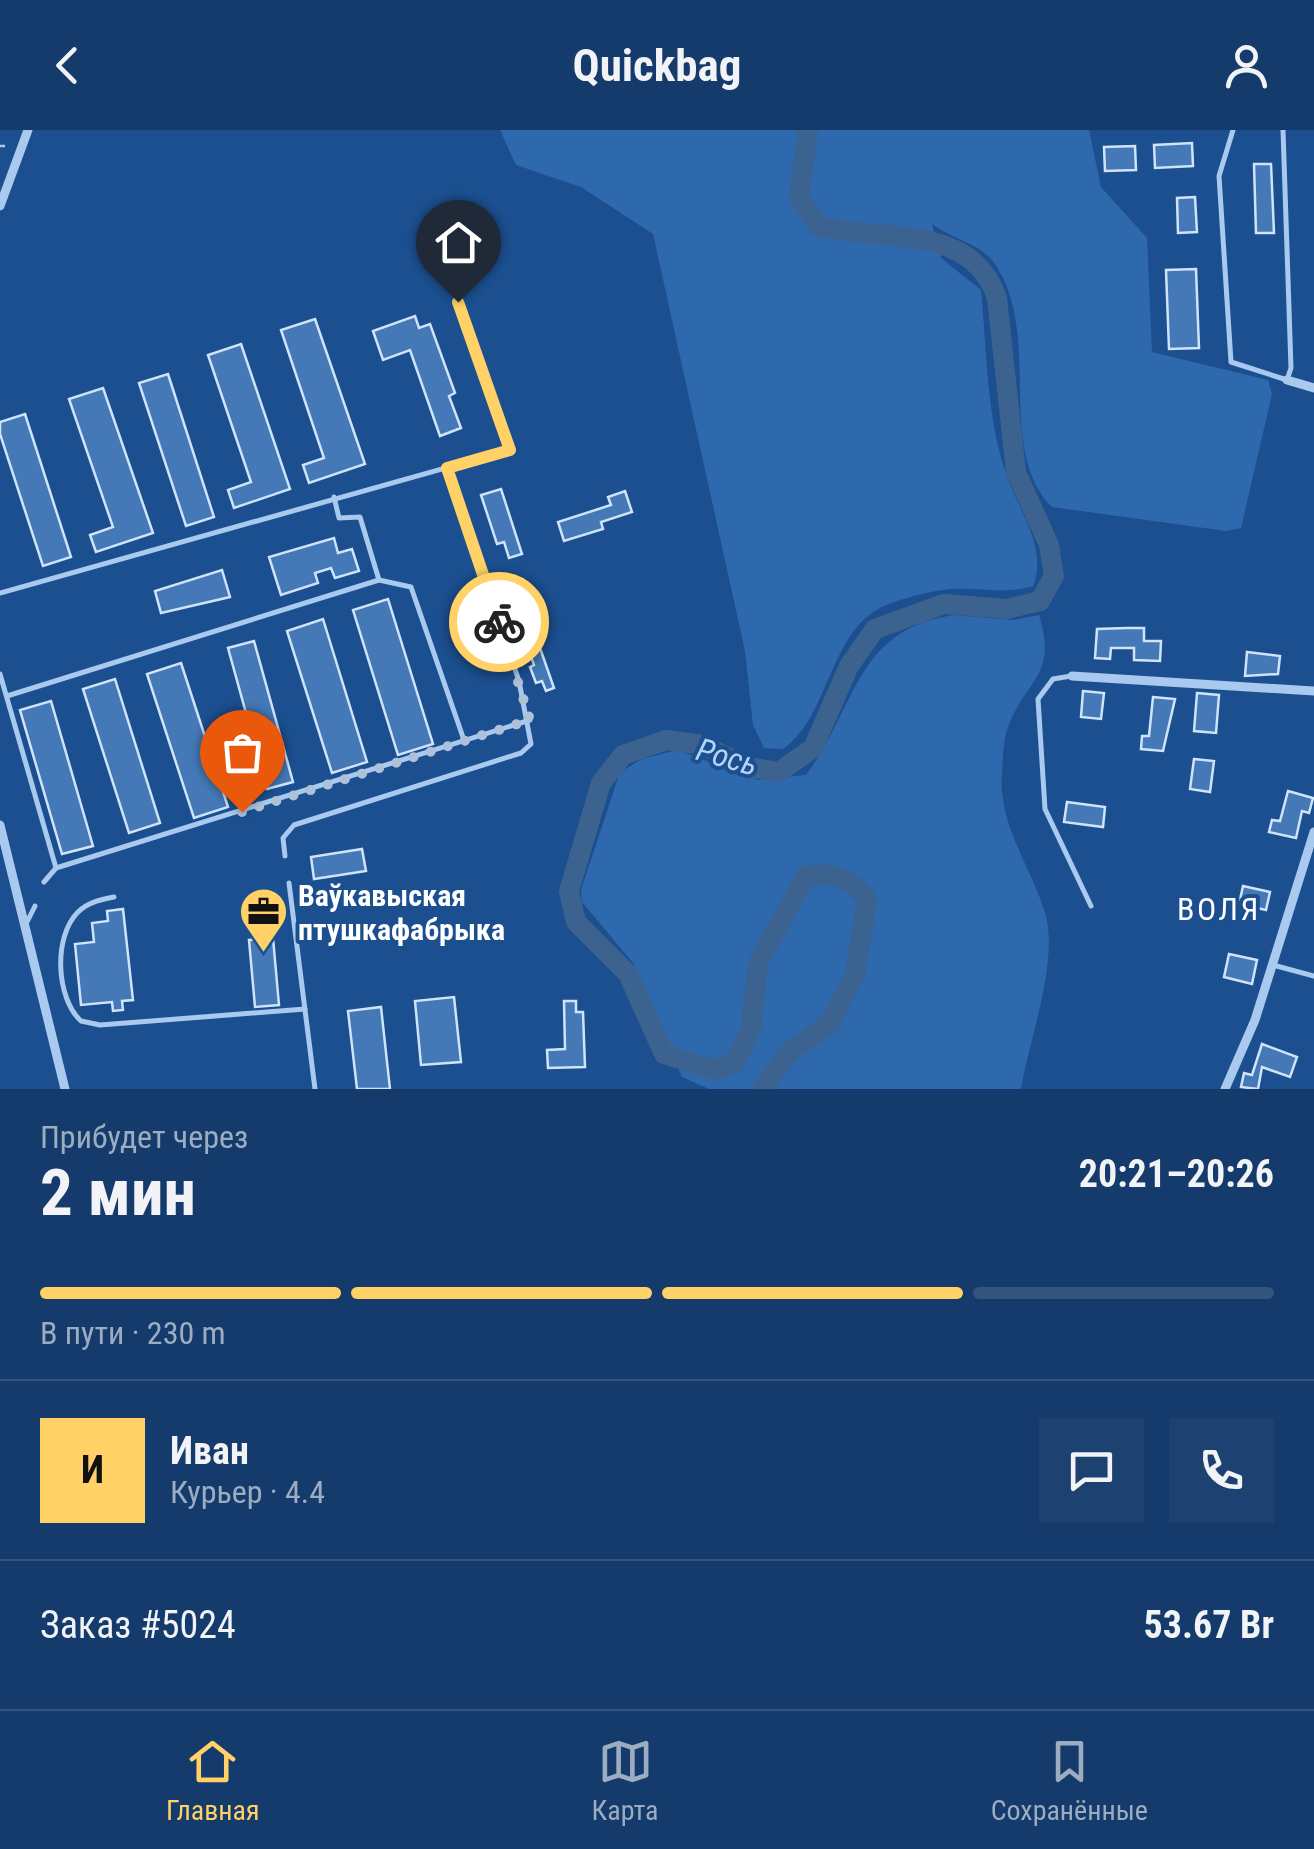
<!DOCTYPE html>
<html lang="ru">
<head>
<meta charset="utf-8">
<style>
	:root { --surface:#143b6b; --page:#1d4271; --text:#f1f3f6; --muted:#9dadc1; --line:#33557e; --accent:#ffd166 }
	body { margin:0; font-family:"Roboto Condensed",sans-serif; background:var(--page); color:var(--text); height:100vh; display:flex; flex-direction:column; font-size:38px; white-space:nowrap }
	* { box-sizing:border-box; margin:0 }
	p { font-size:32px; color:var(--muted) }
	.icon { flex:none; width:55px; height:55px; fill:none; stroke:currentColor; stroke-width:2; stroke-linecap:round; stroke-linejoin:round }
	.map { position:relative; height:959px; overflow:hidden }
	.details { display:flex; flex-direction:column; background:var(--surface); flex:1 }
	.details>* { flex:none }
	.pin { position:absolute; display:grid; place-items:center; width:85px; height:85px; color:#fff; margin:-102px -42px; border-radius:50% 50% 50% 0; rotate:-45deg; box-shadow:0 0 10px #0007 }
	.pin .icon { rotate:45deg }
	.courier { position:absolute; display:grid; place-items:center; width:100px; height:100px; margin:-50px; border:8px solid #ffd166; border-radius:50%; background:#fff; color:#222; box-shadow:0 2px 12px #0007 }
	.overview em { font-style:normal; font-weight:700 }
	.overview div { display:flex; flex-direction:column-reverse }
	.overview { display:flex; align-items:center; justify-content:space-between; height:170px; padding:0 40px }
	h1 { font-size:65px; font-weight:700; line-height:75px }
	.bar { display:grid; grid-template-columns:repeat(4,1fr); gap:15px 10px; align-content:center; height:120px; padding:0 40px }
	.bar i { height:12px; border-radius:8px; background:var(--line) }
	.bar .on { background:var(--accent) }
	.bar p { grid-column:span 4 }
	.line { display:flex; align-items:center; gap:25px; padding:0 40px; border-top:2px solid var(--line) }
	.line div { flex:1 }
	.round { display:grid; place-items:center; flex:none; width:105px; height:105px; border-radius:0px; background:var(--page) }
	header { display:flex; justify-content:space-between; align-items:center; height:130px; padding:0 40px; background:var(--surface); font-size:45px; font-weight:700 }
	.tabs { display:flex; justify-content:space-around; align-items:center; height:140px; border-top:2px solid var(--line); background:var(--surface); font-size:28px; color:var(--muted) }
	.tabs a { display:grid; justify-items:center; gap:5px }
	.tabs .on { color:var(--accent) }
	.map>svg:first-child { display:block }
</style>
</head>
<body>
<header><svg class="icon" aria-label="back" viewBox="0 0 24 24"><path d="M15 5l-7 7 7 7"/></svg>Quickbag<svg class="icon" aria-label="person" viewBox="0 0 24 24"><circle cx="12" cy="8" r="4"/><path d="M4 21q1-7 8-7t8 7"/></svg></header>
<div class="map">
<svg width="1314" height="959" viewBox="0 0 1314 959">
	<rect width="100%" height="100%" fill="#1b4f8f"/>
	<!-- green -->
	<g fill="#2e69ad">
		<path d="M500 0H1089L1101 57 1147 108 1152 222 1268 250 1272 264 1241 398 1226 401 1052 377C993 318 1046 199 991 129 978 114 949 107 932 94L941 128 981 160C987 220 986 288 1007 346 1019 382 1048 417 1033 456 1005 465 979 457 950 459 931 461 907 467 889 474 829 495 831 586 783 619L764 618 753 595 745 521 653 104 581 57 516 35Z"/>
		<path d="M954 485 1014 490 1039 485C1059 549 1022 551 1006 603 1003 615 1003 629 1002 641 997 695 1033 739 1046 786 1058 835 1029 910 1021 959H709L682 947 633 833 582 772 581 760 620 642 642 629 677 620 758 650 806 645C857 577 855 499 954 485Z"/>
	</g>
	<g fill="none" stroke-linecap="round" stroke-linejoin="round">
		<!-- river -->
		<path stroke="#3c6290" stroke-width="20" d="M762 959 790 922 831 892 855 844 867 769C848 747 835 742 806 746L758 833 751 898 735 932 715 940 664 924 628 844 576 792 569 761 601 653 623 625 666 610 703 615 747 637 779 642 813 618 849 536 875 499 944 474 1007 479 1040 471 1054 446 1049 415 1016 342 997 168C972 92 880 112 818 96L799 67 808 0"/>
	</g>
	<!-- building -->
	<g fill="#4478b7" stroke="#cfe3fa" stroke-width="2.5">
		<polygon points="1192,13 1193,36 1155,38 1154,15"/>
		<polygon points="1135,16 1136,40 1105,41 1104,17"/>
		<polygon points="1254,34 1271,34 1274,103 1256,103"/>
		<polygon points="1195,67 1197,102 1178,103 1177,68"/>
		<polygon points="1196,139 1199,218 1169,219 1166,140"/>
		<polygon points="415,186 419,198 430,194 455,263 449,266 461,298 440,306 410,220 383,230 373,201"/>
		<polygon points="315,189 365,334 309,353 303,335 324,328 281,200"/>
		<polygon points="241,214 290,359 234,378 228,360 251,352 208,225"/>
		<polygon points="168,244 214,387 186,396 139,253"/>
		<polygon points="103,258 153,403 96,422 90,405 113,397 69,269"/>
		<polygon points="25,284 71,427 43,436 0,304 0,292"/>
		<polygon points="501,359 522,424 509,428 504,412 497,414 481,365"/>
		<polygon points="625,361 632,382 601,392 603,399 564,411 558,392 611,375 608,367"/>
		<polygon points="334,408 338,423 352,419 359,441 335,448 331,438 315,443 318,453 281,465 269,427"/>
		<polygon points="222,440 230,467 161,483 155,461"/>
		<polygon points="520,458 522,465 530,463 533,472 525,475 554,558 546,561 542,551 536,553 530,537 534,535 509,462"/>
		<polygon points="388,469 433,614 398,625 353,480"/>
		<polygon points="323,489 367,632 332,643 287,501"/>
		<polygon points="1127,498 1144,498 1144,511 1161,511 1160,531 1134,530 1134,518 1111,518 1110,529 1095,528 1097,499"/>
		<polygon points="254,511 293,652 267,659 228,518"/>
		<polygon points="1247,522 1280,526 1278,544 1245,546"/>
		<polygon points="181,533 228,677 194,688 147,544"/>
		<polygon points="115,549 160,693 129,703 83,559"/>
		<polygon points="1083,561 1104,563 1101,589 1081,587"/>
		<polygon points="1197,563 1219,565 1216,603 1194,601"/>
		<polygon points="1153,567 1175,569 1163,621 1141,619 1142,606 1149,606"/>
		<polygon points="51,571 93,716 62,724 20,580"/>
		<polygon points="1194,629 1214,631 1210,662 1190,659"/>
		<polygon points="1288,661 1313,668 1309,683 1302,681 1296,708 1269,702 1272,690 1280,691"/>
		<polygon points="1067,672 1105,677 1103,697 1064,692"/>
		<polygon points="362,719 366,741 314,749 311,727"/>
		<polygon points="1243,756 1270,762 1266,780 1239,774"/>
		<polygon points="123,779 133,870 122,871 123,880 113,881 112,872 81,875 75,814 94,812 92,793 108,791 107,781"/>
		<polygon points="273,808 279,875 255,877 249,810"/>
		<polygon points="1229,824 1257,830 1252,854 1224,847"/>
		<polygon points="454,867 461,932 421,935 415,871"/>
		<polygon points="564,871 576,871 576,882 583,882 585,937 548,938 547,920 565,919"/>
		<polygon points="381,877 390,959 357,959 348,881"/>
		<polygon points="1262,914 1297,927 1290,947 1262,937 1258,959 1241,957 1244,943 1252,945"/>
	</g>
	<g fill="none" stroke-linecap="round" stroke-linejoin="round">
		<!-- path -->
		<polyline stroke="#a9c9ee" stroke-width="2.5" stroke-dasharray="5 8" stroke-linecap="butt" points="0,16 13,16"/>
		<!-- service -->
		<g stroke="#a9c9ee" stroke-width="5">
			<polyline points="1233,0 1219,46 1231,232 1287,250 1291,238 1283,0"/>
			<polyline points="379,450 411,457 465,613"/>
			<polyline points="0,463 510,320 458,172"/>
			<polyline points="0,544 56,738"/>
			<polyline points="1071,546 1053,549 1038,569 1045,679 1091,776"/>
			<polyline points="7,566 379,450 360,387 339,388 334,367"/>
			<polyline points="285,726 283,708 294,695 521,623 531,614 519,551 447,339"/>
			<polyline points="44,752 56,738 530,590"/>
			<polyline points="289,753 315,959"/>
			<path d="M114 767C100 770 88 772 78 782 53 807 56 868 81 891L100 895 305 879"/>
			<polyline points="24,798 35,776"/>
			<polyline points="1273,835 1314,846"/>
		</g>
		<!-- minor -->
		<g stroke="#a9c9ee" stroke-width="9">
			<polyline points="0,76 28,0"/>
			<polyline points="1287,250 1314,258"/>
			<polyline points="1072,546 1314,561"/>
			<polyline points="0,695 65,959"/>
			<polyline points="1225,959 1255,890 1314,702"/>
		</g>
	</g>
	<g fill="none" stroke-linecap="round" stroke-linejoin="round">
		<!-- done -->
		<polyline stroke="#afc1d8" stroke-width="10" stroke-dasharray="0 18" points="242,682 530,590 499,492"/>
		<!-- route -->
		<polyline stroke="#ffd166" stroke-width="12" points="458,172 510,320 447,338 499,492"/>
	</g>
	<!-- icons -->
	<defs>
		<symbol id="office-pin" viewBox="-11 -11 22 30"><path d="M0 17L-7.5 6A9.5 9.5 0 1 1 7.5 6Z" fill="#ffd166" stroke="#1b4f8f"/><path d="M-6-3h4V-5.5h4V-3h4V5H-6ZM-1-4.5V-3h2v-1.5ZM-6 0V1H6V0Z" fill="#111"/></symbol>
	</defs>
	<g fill-rule="evenodd">
		<use href="#office-pin" x="236" y="754" width="55" height="75"/>
	</g>
	<g text-anchor="middle" dominant-baseline="central" stroke-width="8" stroke-linejoin="round" paint-order="stroke">
		<!-- poi labels -->
		<g font-size="30" font-weight="bold" fill="#fff" stroke="#1b4f8f" text-anchor="start">
			<text x="298" y="765">Ваўкавыская<tspan x="298" dy="34">птушкафабрыка</tspan></text>
		</g>
		<!-- water labels -->
		<g font-size="32" font-style="italic" fill="#b5d3f5" stroke="#1b4f8f">
			<text transform="translate(727 627) rotate(16)">Рось</text>
		</g>
		<!-- neighbourhood labels -->
		<g font-size="32" letter-spacing="2.5" fill="#fff" stroke="#1b4f8f">
			<text x="1219" y="779">ВОЛЯ</text>
		</g>
	</g>
</svg>
<div class="pin" style="left:242px;top:682px;background:#ea580c"><svg class="icon" aria-label="bag" viewBox="0 0 24 24"><path d="M5 8h14l-1 12H6zM9 8a3 3 0 0 1 6 0"/></svg></div>
<div class="pin" style="left:458px;top:172px;background:#1f2937"><svg class="icon" aria-label="home" viewBox="0 0 24 24"><path d="M3 11l9-7 9 7M6 9v11h12V9"/></svg></div>
<div class="courier" style="left:499px;top:492px"><svg class="icon" aria-label="bike" viewBox="0 0 24 24"><circle cx="6" cy="16" r="4"/><circle cx="18" cy="16" r="4"/><path d="M6 16l4-8h5l3 8M10 8l3 8H6M13 5h3"/></svg></div>
</div>
<section class="details">
<div class="overview"><div><h1>2 мин</h1><p>Прибудет через</p></div><em>20:21–20:26</em></div>
<div class="bar"><i class="on"></i><i class="on"></i><i class="on"></i><i></i><p>В пути · 230 m</p></div>
<div class="line" style="height:180px"><b class="round" style="background:var(--accent);color:#111">И</b><div><b>Иван</b><p>Курьер · 4.4</p></div><a class="round"><svg class="icon" aria-label="chat" viewBox="0 0 24 24"><path d="M4 5h16v11H9l-5 4z"/></svg></a><a class="round"><svg class="icon" aria-label="phone" viewBox="0 0 24 24"><path d="M5 4h4l2 5-3 2q2 4 5 5l2-3 5 2v4C11 20 4 13 5 4z"/></svg></a></div>
<div class="line" style="height:130px"><div>Заказ #5024</div><b>53.67 Br</b></div>
</section>
<nav class="tabs">
<a class="on"><svg class="icon" aria-label="home" viewBox="0 0 24 24"><path d="M3 11l9-7 9 7M6 9v11h12V9"/></svg>Главная</a>
<a><svg class="icon" aria-label="map" viewBox="0 0 24 24"><path d="M3 6l6-2 6 2 6-2v14l-6 2-6-2-6 2zM9 4v14M15 6v14"/></svg>Карта</a>
<a><svg class="icon" aria-label="saved" viewBox="0 0 24 24"><path d="M7 4h10v16l-5-4-5 4z"/></svg>Сохранённые</a>
</nav>
</body>
</html>
